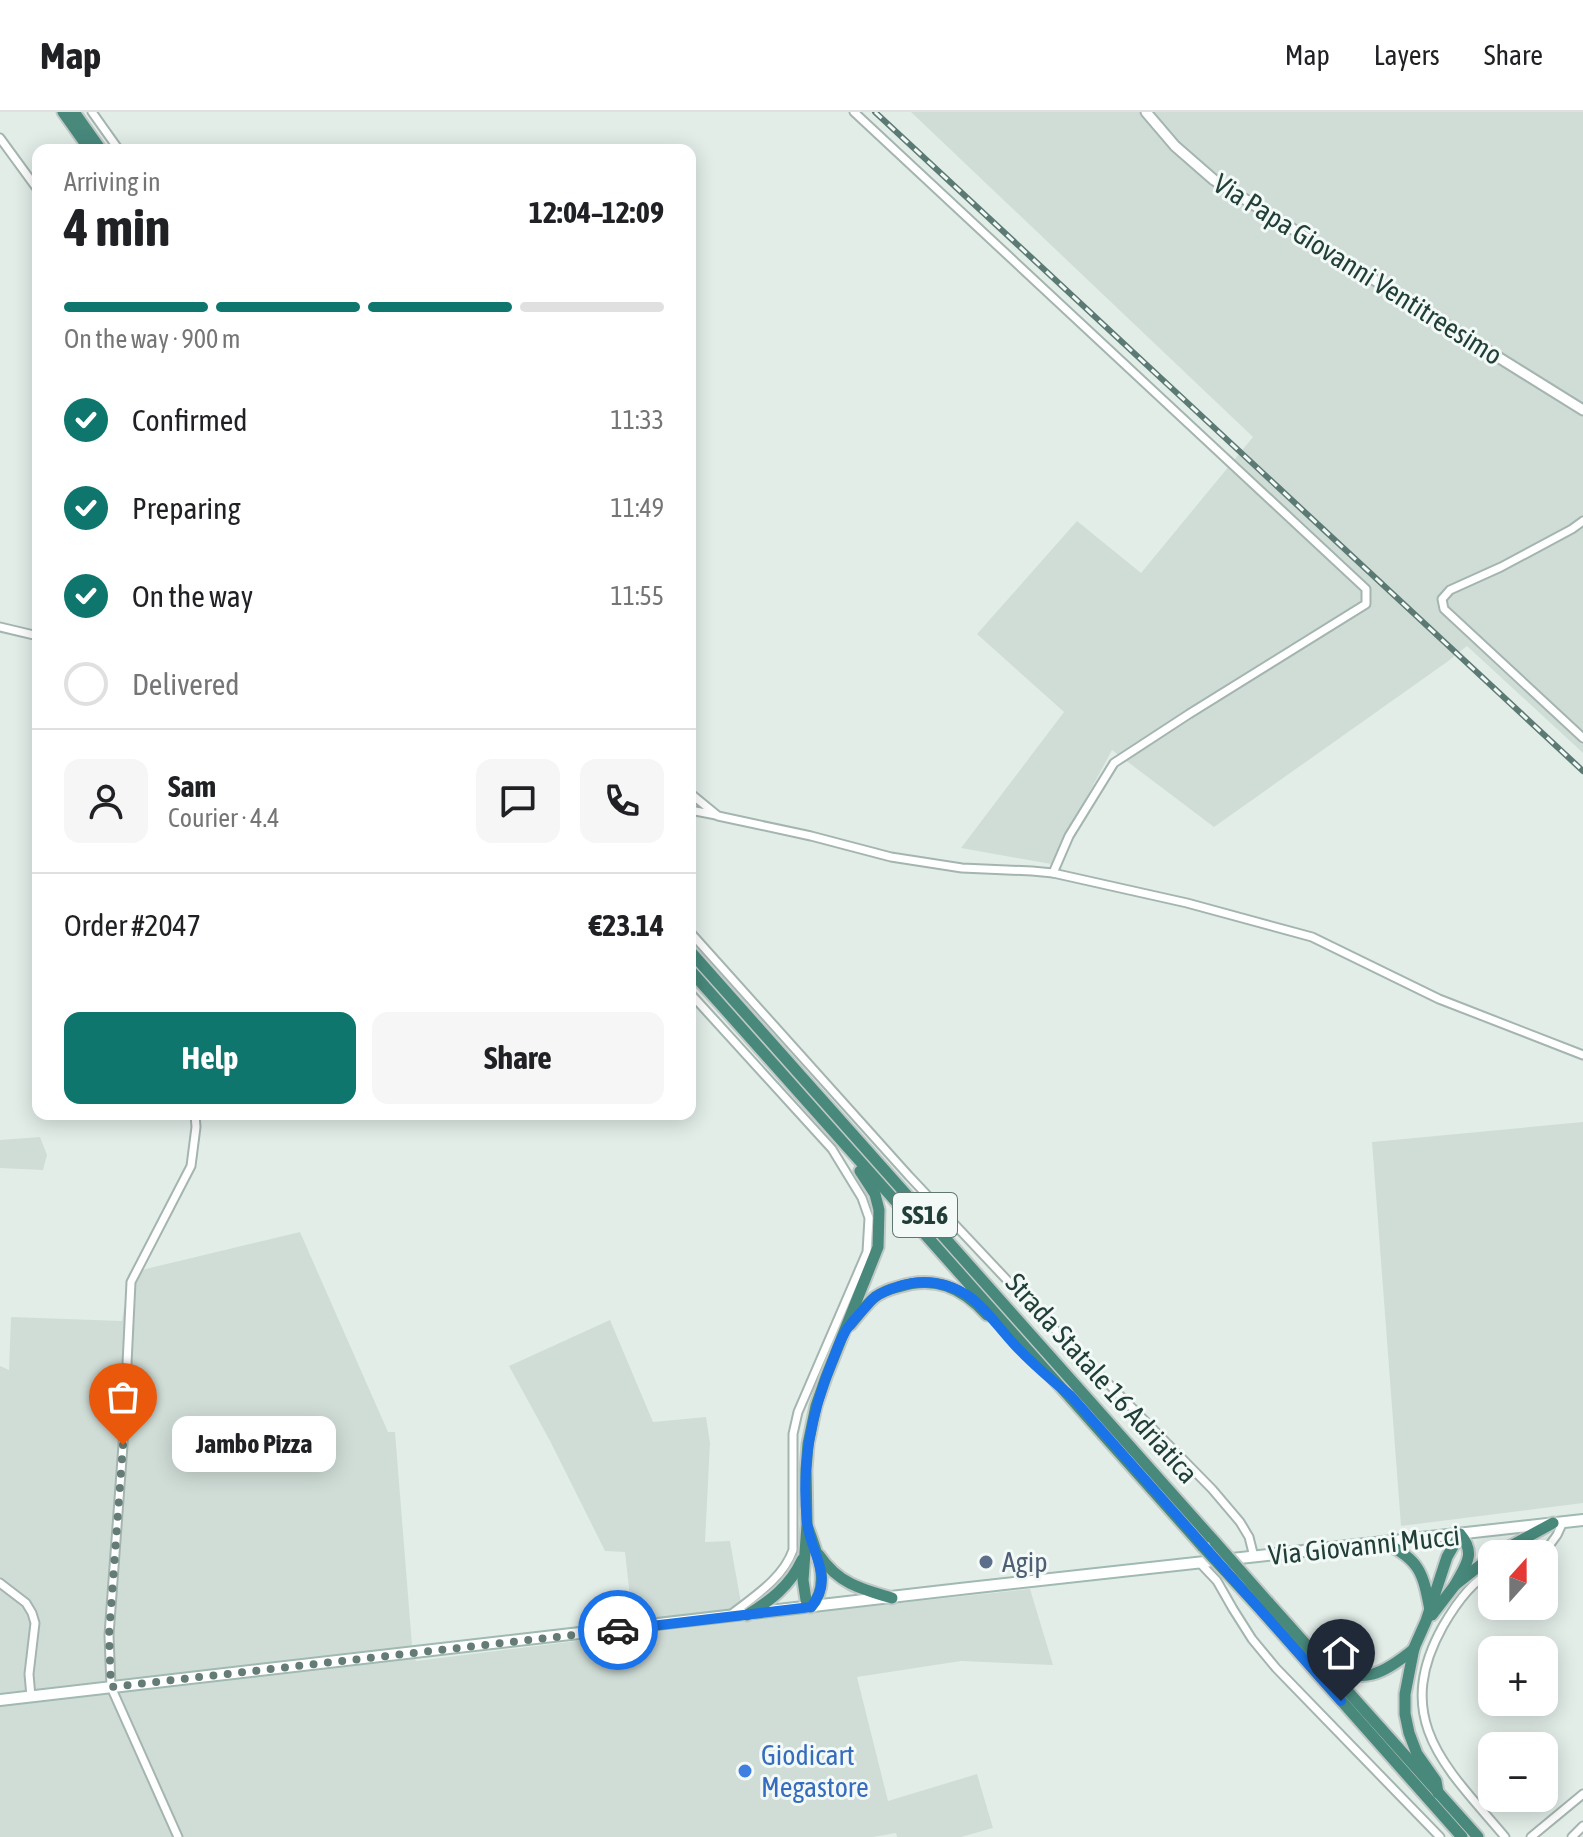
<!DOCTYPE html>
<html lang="en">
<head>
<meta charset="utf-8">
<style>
	:root { --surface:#fff; --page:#f6f6f6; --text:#202124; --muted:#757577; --line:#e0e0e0; --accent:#0f766e }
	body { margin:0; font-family:"Asap Condensed",sans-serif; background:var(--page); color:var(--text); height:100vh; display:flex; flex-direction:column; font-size:30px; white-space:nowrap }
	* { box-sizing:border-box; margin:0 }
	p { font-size:26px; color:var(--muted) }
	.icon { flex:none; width:44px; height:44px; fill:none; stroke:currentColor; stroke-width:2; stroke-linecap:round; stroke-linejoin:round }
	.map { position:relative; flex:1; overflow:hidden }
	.sheet { position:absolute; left:32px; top:32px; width:664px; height:976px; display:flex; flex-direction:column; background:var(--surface); border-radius:16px; box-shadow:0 4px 20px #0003 }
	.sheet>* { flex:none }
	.needle { width:52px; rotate:21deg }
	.tools { position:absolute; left:1478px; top:1428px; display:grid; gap:16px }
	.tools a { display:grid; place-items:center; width:80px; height:80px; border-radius:16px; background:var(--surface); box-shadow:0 4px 20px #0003; font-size:40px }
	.pin { position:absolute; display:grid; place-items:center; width:68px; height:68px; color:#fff; margin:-82px -34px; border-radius:50% 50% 50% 0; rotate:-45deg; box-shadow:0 0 8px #0007 }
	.pin .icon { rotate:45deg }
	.courier { position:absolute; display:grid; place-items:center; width:80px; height:80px; margin:-40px; border:6px solid #1a73e8; border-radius:50%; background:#fff; color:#222; box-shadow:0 2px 10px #0007 }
	.bubble { position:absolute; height:56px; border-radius:16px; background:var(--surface); box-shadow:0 4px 20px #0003; font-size:26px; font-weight:700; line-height:56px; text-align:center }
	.summary em { font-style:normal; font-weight:700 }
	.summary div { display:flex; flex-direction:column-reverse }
	.summary { display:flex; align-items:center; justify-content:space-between; height:136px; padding:0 32px }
	h1 { font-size:52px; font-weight:700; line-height:60px }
	.bar { display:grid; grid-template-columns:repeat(4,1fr); gap:12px 8px; align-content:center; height:96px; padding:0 32px }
	.bar i { height:10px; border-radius:6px; background:var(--line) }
	.bar .on { background:var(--accent) }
	.bar p { grid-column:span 4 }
	.line { display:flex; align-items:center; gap:20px; padding:0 32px; border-top:2px solid var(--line) }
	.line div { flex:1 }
	.round { display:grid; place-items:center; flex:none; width:84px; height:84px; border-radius:16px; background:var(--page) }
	ol { padding:0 32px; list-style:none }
	li { display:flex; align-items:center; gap:24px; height:88px }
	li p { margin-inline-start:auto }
	li .icon { padding:8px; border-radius:50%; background:var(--accent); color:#fff; stroke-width:4 }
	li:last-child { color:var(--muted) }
	li i { width:44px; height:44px; border:4px solid var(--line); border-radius:50% }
	.button { display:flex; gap:16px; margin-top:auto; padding:16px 32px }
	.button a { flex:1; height:92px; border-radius:16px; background:var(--accent); color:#fff; font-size:32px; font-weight:700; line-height:92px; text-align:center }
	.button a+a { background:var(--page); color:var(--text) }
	header { display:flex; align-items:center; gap:48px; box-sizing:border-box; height:112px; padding:0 40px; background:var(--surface); border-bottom:2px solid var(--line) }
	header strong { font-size:38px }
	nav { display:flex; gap:44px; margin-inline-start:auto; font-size:28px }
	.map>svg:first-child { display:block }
</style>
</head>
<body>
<header>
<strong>Map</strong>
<nav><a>Map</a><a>Layers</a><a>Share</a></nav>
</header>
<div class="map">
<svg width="1583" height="1725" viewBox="0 0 1583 1725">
	<rect width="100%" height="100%" fill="#e2ede8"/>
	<!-- built -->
	<g fill="#d0ddd7">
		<polygon points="911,0 1583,0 1583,641 1467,534 1447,550 1214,715 1112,638 1051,752 961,736 1064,600 977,522 1077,409 1141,461 1253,325"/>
		<polygon points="1583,1010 1583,1391 1401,1414 1372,1030"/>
		<polygon points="40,1025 47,1043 43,1058 0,1056 0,1028"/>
		<polygon points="300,1120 388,1320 395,1320 412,1533 416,1549 634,1522 625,1440 605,1439 550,1329 509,1254 610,1208 653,1310 706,1305 710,1331 705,1430 730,1429 744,1508 1030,1477 1053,1553 961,1549 857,1565 888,1689 977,1662 993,1716 961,1725 897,1725 896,1721 873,1725 0,1725 0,1254 9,1258 11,1205 122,1209 129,1161"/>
	</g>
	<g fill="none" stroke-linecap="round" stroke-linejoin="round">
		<defs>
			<g id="minor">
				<polyline points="92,0 119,38"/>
				<polyline points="854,0 1366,477 1366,492 1189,602 1114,651 1069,724 1053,761"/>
				<polyline points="0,26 38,78"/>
				<polyline points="1583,409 1572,417 1501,455 1450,478 1442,487 1444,497 1583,626"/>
				<polyline points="0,515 38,524"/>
				<polyline points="690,681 718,704 811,724 891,745 962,756 1032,759 1053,761 1187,791 1312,825 1439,887 1583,943"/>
				<polyline points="690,698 716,703"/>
				<polyline points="690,820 909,1064 1023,1185 1212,1377 1240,1410 1249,1425 1254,1445"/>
				<path d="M690 881 832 1037 862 1086 869 1106 867 1140 798 1300 793 1322V1438C783 1466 756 1483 733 1501"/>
				<polyline points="1543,1442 1557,1423 1563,1410"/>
				<polyline points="1200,1451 1217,1469 1233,1497 1252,1527 1276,1556 1440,1725"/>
				<path d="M1492 1460C1471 1469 1454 1495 1443 1514 1390 1609 1448 1657 1505 1725"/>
				<polyline points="0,1471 26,1491 32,1501 35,1511 29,1562 31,1585"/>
				<polyline points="178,1725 111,1575 109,1523 123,1333 131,1170 191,1054 196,1015 195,1002"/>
				<polyline points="1531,1725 1583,1682"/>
				<polyline points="1572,1725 1583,1714"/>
			</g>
			<polyline id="tertiary" points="1146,0 1175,34 1214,68 1583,298"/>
			<polyline id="secondary" points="0,1588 960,1477 1583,1408"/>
			<g id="trunk">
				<polyline points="63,0 90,38"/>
				<polyline points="74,0 101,38"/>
				<polyline points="690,839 1215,1430"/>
				<polyline points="690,858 1203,1435"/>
				<path d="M850 1213C858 1204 866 1192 875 1185 882 1180 890 1177 898 1175 934 1163 962 1175 987 1203"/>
				<path d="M807 1413C816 1440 832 1471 811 1495L806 1488 803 1468 807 1413 806 1358 808 1332 816 1294 826 1265 878 1135 879 1098 875 1082 860 1059"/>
				<path d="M1385 1431C1420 1448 1423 1461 1430 1498"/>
				<polyline points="1496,1442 1553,1411"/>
				<path d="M819 1443C838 1471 860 1477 892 1486"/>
				<polyline points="1268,1490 1478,1725"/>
				<polyline points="1261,1498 1462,1725"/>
				<path d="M747 1503C770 1489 790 1474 802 1448"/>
				<polyline points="1432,1503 1455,1473 1492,1444"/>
				<path d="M1328 1547C1359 1578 1386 1560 1414 1537"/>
				<path d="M1438 1681 1436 1669 1417 1642 1409 1621 1405 1602V1582L1414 1536 1426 1509 1447 1445 1460 1422C1477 1442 1465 1454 1455 1473"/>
			</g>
		</defs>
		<!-- minor casing -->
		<use href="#minor" stroke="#a4b5b0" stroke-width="11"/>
		<!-- tertiary casing -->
		<use href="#tertiary" stroke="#a4b5b0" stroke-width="13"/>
		<!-- secondary casing -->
		<use href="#secondary" stroke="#a0b9b1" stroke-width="14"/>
		<!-- trunk casing -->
		<use href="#trunk" stroke="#c1c9c7" stroke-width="15"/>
		<!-- minor -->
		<use href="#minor" stroke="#fff" stroke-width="7"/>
		<!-- tertiary -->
		<use href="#tertiary" stroke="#fff" stroke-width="9"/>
		<!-- secondary -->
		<use href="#secondary" stroke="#fff" stroke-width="10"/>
		<!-- trunk -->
		<use href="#trunk" stroke="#48897c" stroke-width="11"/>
		<defs>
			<polyline id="rail" points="875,0 1583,659"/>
		</defs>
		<!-- rail casing -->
		<use href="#rail" stroke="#5b7a73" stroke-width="6"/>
		<!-- rail -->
		<use href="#rail" stroke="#f3f9f6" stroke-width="3" stroke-dasharray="9" stroke-linecap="butt"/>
		<defs>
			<g id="trunk-bridge">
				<polyline points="1215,1430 1268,1490"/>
				<polyline points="1203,1435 1261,1498"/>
			</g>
		</defs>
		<!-- trunk-bridge casing -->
		<use href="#trunk-bridge" stroke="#c1c9c7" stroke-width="15" stroke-linecap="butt"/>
		<!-- trunk-bridge -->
		<use href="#trunk-bridge" stroke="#48897c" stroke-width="11"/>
	</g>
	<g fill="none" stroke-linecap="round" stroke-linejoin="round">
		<!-- done -->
		<polyline stroke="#657c76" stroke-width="8" stroke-dasharray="0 14.4" points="123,1333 109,1523 111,1575 618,1518"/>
		<!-- route -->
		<path stroke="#1a73e8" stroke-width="10" d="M618 1518 811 1495C836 1465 810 1441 807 1410 801 1353 811 1302 832 1250 836 1241 839 1230 844 1222 848 1213 856 1206 863 1198 867 1194 871 1188 875 1185 883 1179 894 1176 903 1173 924 1167 948 1171 967 1183 985 1195 998 1215 1013 1231 1031 1251 1050 1267 1071 1284L1341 1589"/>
	</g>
	<!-- markers -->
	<circle fill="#5c6f8a" stroke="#f3f9f6" stroke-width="3" cx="986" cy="1450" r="8"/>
	<circle fill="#3f7fe0" stroke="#f3f9f6" stroke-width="3" cx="745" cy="1659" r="8"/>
	<g text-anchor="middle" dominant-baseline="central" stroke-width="6" stroke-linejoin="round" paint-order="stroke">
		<!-- shield labels -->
		<rect fill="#f3f9f6" stroke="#607771" stroke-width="2" x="893" y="1081" width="64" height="44" rx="6"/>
		<g font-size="26" font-weight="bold" fill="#213f38">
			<text x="925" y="1103">SS16</text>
		</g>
		<!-- street labels -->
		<g font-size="28" fill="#213f38" stroke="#f3f9f6">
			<text transform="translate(1358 157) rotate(32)">Via Papa Giovanni Ventitreesimo</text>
			<text transform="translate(1102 1266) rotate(48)">Strada Statale 16 Adriatica</text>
			<text transform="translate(1364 1433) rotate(-6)">Via Giovanni Mucci</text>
		</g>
		<!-- service labels -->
		<g font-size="28" fill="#4e5e75" stroke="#f3f9f6" text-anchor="start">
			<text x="1002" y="1450">Agip</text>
		</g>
		<!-- shop labels -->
		<g font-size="28" fill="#366cbe" stroke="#f3f9f6" text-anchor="start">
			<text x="761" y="1643">Giodicart<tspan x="761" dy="32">Megastore</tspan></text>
		</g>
	</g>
</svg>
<div class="tools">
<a><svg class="needle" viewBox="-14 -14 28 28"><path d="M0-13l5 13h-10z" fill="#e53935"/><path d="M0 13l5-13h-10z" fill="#757577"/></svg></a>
<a>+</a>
<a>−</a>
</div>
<div class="pin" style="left:123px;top:1333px;background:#ea580c"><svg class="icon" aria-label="bag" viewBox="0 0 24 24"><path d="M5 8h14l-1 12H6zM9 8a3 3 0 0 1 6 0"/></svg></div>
<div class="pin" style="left:1341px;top:1589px;background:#1f2937"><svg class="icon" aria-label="home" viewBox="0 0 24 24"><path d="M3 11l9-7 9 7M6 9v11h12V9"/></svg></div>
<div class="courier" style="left:618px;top:1518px"><svg class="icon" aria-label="car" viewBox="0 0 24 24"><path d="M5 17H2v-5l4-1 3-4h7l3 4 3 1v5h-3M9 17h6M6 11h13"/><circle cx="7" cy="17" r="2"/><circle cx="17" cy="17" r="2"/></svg></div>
<div class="bubble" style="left:172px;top:1304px;width:164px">Jambo Pizza</div>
<section class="sheet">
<div class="summary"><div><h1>4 min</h1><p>Arriving in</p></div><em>12:04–12:09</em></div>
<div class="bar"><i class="on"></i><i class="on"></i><i class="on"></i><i></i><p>On the way · 900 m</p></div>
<ol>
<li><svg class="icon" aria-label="check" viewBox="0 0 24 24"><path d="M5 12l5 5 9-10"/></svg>Confirmed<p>11:33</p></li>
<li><svg class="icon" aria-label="check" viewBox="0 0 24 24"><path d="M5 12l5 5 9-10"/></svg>Preparing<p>11:49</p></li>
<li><svg class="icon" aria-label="check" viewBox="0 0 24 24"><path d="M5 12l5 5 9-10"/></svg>On the way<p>11:55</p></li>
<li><i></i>Delivered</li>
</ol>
<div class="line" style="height:144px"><a class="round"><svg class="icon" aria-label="person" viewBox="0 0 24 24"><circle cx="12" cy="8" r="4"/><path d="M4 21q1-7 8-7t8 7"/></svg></a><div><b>Sam</b><p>Courier · 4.4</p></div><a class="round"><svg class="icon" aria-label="chat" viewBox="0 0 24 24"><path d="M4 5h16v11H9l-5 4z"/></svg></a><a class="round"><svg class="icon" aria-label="phone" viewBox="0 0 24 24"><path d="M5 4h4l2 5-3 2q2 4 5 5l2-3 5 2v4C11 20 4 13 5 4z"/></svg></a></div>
<div class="line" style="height:104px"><div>Order #2047</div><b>€23.14</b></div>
<div class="button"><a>Help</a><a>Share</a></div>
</section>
</div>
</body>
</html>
